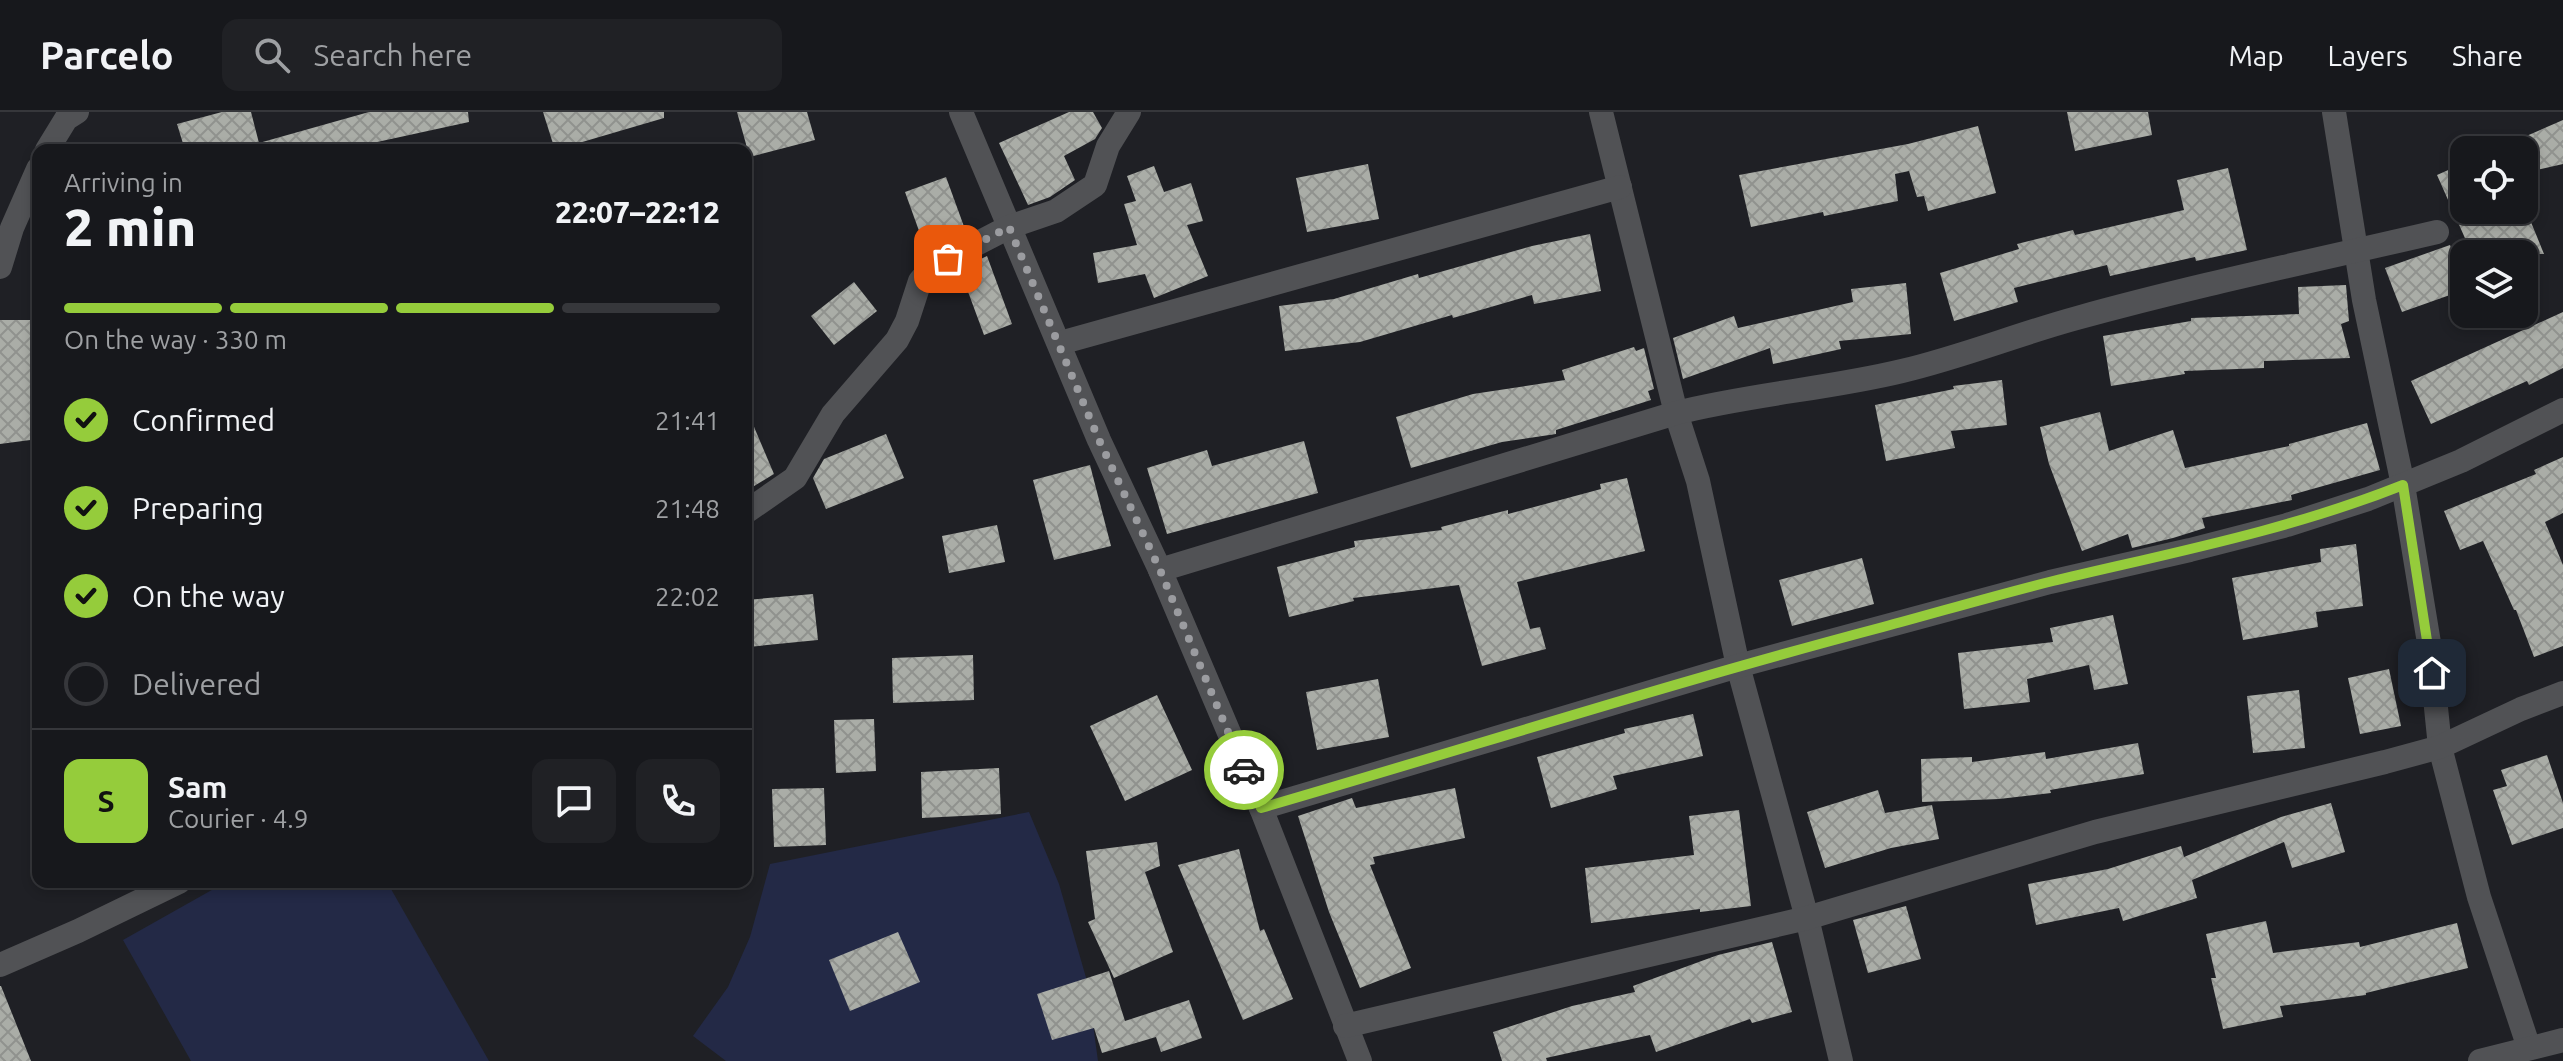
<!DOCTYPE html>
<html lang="en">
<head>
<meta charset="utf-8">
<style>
	:root { --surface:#17181c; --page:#202125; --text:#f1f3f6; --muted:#9ea0a3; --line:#36373b; --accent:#95cc3b }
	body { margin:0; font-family:Ubuntu,sans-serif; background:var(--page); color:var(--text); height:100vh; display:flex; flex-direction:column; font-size:30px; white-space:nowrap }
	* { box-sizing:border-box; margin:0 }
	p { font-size:26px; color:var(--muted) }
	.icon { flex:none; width:44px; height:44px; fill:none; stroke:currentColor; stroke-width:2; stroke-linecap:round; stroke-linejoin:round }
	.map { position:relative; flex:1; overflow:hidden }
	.side { position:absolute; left:32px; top:32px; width:720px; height:744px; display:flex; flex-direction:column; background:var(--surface); border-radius:16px; box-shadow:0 4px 12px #0003,0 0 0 2px var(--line) }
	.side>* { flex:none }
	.fabs { position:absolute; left:2450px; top:24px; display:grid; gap:16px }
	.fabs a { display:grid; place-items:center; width:88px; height:88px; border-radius:16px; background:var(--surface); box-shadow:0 4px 12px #0003,0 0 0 2px var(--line); font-size:40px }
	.pin { position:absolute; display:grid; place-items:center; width:68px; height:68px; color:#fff; margin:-34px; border-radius:16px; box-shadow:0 4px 12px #0006 }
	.courier { position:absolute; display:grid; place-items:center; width:80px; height:80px; margin:-40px; border:6px solid #95cc3b; border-radius:50%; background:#fff; color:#222; box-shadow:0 2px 10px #0007 }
	.overview em { font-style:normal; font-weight:800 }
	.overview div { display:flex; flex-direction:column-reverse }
	.overview { display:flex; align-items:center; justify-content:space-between; height:136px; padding:0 32px }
	h1 { font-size:52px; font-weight:800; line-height:60px }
	.bar { display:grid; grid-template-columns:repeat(4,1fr); gap:12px 8px; align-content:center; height:96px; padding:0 32px }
	.bar i { height:10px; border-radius:6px; background:var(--line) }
	.bar .on { background:var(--accent) }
	.bar p { grid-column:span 4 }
	.line { display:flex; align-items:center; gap:20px; padding:0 32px; border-top:2px solid var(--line) }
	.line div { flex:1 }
	.round { display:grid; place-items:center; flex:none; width:84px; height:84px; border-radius:16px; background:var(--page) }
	ol { padding:0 32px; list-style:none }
	li { display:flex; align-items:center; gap:24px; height:88px }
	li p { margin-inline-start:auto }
	li .icon { padding:8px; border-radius:50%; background:var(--accent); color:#111; stroke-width:4 }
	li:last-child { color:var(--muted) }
	li i { width:44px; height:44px; border:4px solid var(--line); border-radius:50% }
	header { display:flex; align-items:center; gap:48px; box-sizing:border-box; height:112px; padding:0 40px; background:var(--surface); border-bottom:2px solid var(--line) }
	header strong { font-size:38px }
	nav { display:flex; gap:44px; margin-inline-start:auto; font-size:28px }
	.search { width:560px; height:72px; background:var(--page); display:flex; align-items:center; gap:20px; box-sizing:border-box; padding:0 28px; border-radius:16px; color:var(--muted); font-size:30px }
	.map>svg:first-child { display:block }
</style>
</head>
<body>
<header>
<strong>Parcelo</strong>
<div class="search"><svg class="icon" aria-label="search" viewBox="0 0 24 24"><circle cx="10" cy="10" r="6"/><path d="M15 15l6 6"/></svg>Search here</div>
<nav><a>Map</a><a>Layers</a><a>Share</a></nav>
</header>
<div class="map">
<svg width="2563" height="949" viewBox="0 0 2563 949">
	<defs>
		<pattern id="building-cross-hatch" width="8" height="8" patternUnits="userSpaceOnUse" patternTransform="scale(2)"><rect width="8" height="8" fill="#aaada7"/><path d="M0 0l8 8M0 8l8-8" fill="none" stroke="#90928e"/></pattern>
	</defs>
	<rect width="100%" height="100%" fill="#1f2025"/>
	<!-- grass -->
	<g fill="#232946">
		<polygon points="1029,700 1059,772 1087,869 1098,949 726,949 693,924 728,875 750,825 770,752"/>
		<polygon points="226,770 387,770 489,949 191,949 123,828"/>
	</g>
	<!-- building -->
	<g fill="url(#building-cross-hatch)">
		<polygon points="222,0 251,0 259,31 369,0 468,0 469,10 368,32 369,38 185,38 177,12"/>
		<polygon points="543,0 664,0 664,6 555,38"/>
		<polygon points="737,0 807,0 815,28 746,46 746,32"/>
		<polygon points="1069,0 1093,0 1102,16 1095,27 1064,44 1075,68 1050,85 1028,93 999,31"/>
		<polygon points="2067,0 2148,0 2152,23 2075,39"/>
		<polygon points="2563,8 2563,52 2524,61 2524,25"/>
		<polygon points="1978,14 1996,81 1928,99 1924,84 1917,85 1909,59 1895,62 1898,89 1824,104 1823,100 1751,115 1739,63 1908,32"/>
		<polygon points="2464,51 2464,98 2526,98 2544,142 2472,142 2437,63"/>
		<polygon points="1368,52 1379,107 1307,120 1296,66"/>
		<polygon points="1154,54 1164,80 1191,71 1203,109 1187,113 1208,164 1154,186 1145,162 1098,171 1093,141 1137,133 1124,92 1136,89 1127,64"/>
		<polygon points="2228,56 2247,138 2196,149 2195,145 2110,164 2107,153 2014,176 2018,190 1954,209 1940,161 2019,137 2017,132 2073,118 2075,123 2184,98 2177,68"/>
		<polygon points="946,65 966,120 927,141 905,80"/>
		<polygon points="1590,122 1601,179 1534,192 1532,183 1453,206 1452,203 1360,230 1285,239 1279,194 1334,187 1418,162 1419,166 1532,134"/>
		<polygon points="2450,133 2464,171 2464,178 2402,200 2385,156"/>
		<polygon points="987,144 1012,212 984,223 967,177 961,179 954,160"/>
		<polygon points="854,170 877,199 834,233 811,204"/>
		<polygon points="1906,171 1911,222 1839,229 1841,237 1773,252 1770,236 1683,267 1673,226 1734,204 1738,216 1853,190 1851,177"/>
		<polygon points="2346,173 2349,209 2341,212 2350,246 2264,249 2264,256 2184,259 2185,262 2111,274 2103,224 2191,209 2191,206 2299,202 2298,175"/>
		<polygon points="2563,200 2563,256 2529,273 2527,269 2431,312 2411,269"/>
		<polygon points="0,208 38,208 38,327 0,332"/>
		<polygon points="1634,235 1636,239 1644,236 1654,277 1648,279 1651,288 1556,318 1556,322 1502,330 1411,356 1396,305 1473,282 1565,268 1562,258"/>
		<polygon points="2002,268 2007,313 1951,319 1955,336 1886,349 1875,293 1954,277 1953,274"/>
		<polygon points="746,296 774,362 746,379"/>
		<polygon points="2100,300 2109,339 2173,318 2185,356 2289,334 2289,332 2367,311 2380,358 2291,383 2292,388 2202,406 2205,416 2173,426 2132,436 2128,422 2082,439 2049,352 2040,315"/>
		<polygon points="886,322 904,366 826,397 813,366 824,347"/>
		<polygon points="1304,329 1318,381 1167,422 1147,356 1207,338 1212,354"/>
		<polygon points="2563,345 2563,401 2545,410 2563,453 2563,534 2534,545 2516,498 2514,498 2483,429 2460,438 2444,399 2536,362 2534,358"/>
		<polygon points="1090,353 1111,434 1054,448 1033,368"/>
		<polygon points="1627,366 1645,439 1517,470 1530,517 1540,515 1546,537 1482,554 1459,473 1353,486 1354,489 1289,505 1277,455 1355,435 1354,429 1442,418 1441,415 1508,398 1508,402 1601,377 1600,372"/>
		<polygon points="997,413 1005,450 949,461 942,424"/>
		<polygon points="2356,432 2363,494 2316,500 2318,515 2243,528 2232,466 2321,450 2320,437"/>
		<polygon points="1862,446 1874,492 1792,514 1779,468"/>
		<polygon points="813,482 818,528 748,535 746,488"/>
		<polygon points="2113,503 2128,572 2094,578 2089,553 2027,567 2030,590 1964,597 1958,541 2053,530 2050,516"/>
		<polygon points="973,543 974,588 893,591 892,546"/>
		<polygon points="2389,557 2401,614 2360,622 2348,566"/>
		<polygon points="1378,567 1389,625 1317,638 1306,580"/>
		<polygon points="2299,578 2305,636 2253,641 2247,584"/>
		<polygon points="1157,583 1192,658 1125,689 1090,614"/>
		<polygon points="1693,602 1703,644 1613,664 1617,677 1551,696 1537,645 1625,621 1624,617"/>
		<polygon points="874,607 876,659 836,661 834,608"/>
		<polygon points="2138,631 2144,662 2050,678 2051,681 1999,687 1922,690 1921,647 1972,645 1972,650 2045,640 2046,647"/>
		<polygon points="2547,643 2563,691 2563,716 2512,733 2493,678 2507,674 2501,658"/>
		<polygon points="999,656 1001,702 922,706 921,660"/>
		<polygon points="824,676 826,733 774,735 772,677"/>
		<polygon points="1455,676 1465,726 1373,745 1375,752 1370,753 1411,856 1360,876 1329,800 1298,704 1352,686 1356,696"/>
		<polygon points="1878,678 1885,701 1932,693 1939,727 1891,736 1825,756 1807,700"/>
		<polygon points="2331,691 2345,740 2292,756 2284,730 2192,768 2197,786 2123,809 2119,796 2036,813 2028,772 2108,757 2181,734 2184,745 2281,705"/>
		<polygon points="1739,698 1751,794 1700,800 1700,797 1591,811 1585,756 1694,743 1689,704"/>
		<polygon points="1157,730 1160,754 1145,760 1173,840 1114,866 1088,810 1095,807 1086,739"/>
		<polygon points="1239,737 1260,819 1264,817 1293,887 1243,908 1178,753"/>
		<polygon points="1906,794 1921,847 1868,861 1853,808"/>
		<polygon points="2266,809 2273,841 2359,830 2360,835 2457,811 2468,856 2366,881 2366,883 2280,894 2283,905 2223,917 2211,866 2216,866 2206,822"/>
		<polygon points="898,820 920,870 850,899 829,848"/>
		<polygon points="1772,830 1792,900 1752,911 1750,907 1656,940 1650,923 1546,946 1547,949 1502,949 1493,920 1572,894 1635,880 1633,874 1718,843"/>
		<polygon points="1109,859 1125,909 1189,888 1202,926 1161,940 1156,925 1102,941 1094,916 1052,928 1037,882"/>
		<polygon points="0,874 1,874 31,949 0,949"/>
	</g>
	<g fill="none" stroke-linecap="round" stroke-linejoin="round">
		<!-- street -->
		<g stroke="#515255" stroke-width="24">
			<polyline points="961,0 1099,328 1160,458 1261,696 1360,949"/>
			<polyline points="1601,0 1676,301 1698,369 1738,554 1807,806 1841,949"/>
			<polyline points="2334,0 2364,188 2403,373 2430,537 2440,635 2479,785 2529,936"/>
			<polyline points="47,38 66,7 77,0"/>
			<polyline points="0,155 12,116 38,57"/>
			<polyline points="1060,231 1620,75"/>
			<polyline points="746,400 795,366 833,302 897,228 907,209 920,169 932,155 1009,115 1056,99 1095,73 1108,34 1129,0"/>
			<path d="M1160 458 1676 301C1750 282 1828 277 1902 259 1962 245 2018 222 2077 206 2196 173 2317 148 2437 120"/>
			<polyline points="1261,696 1738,554 2050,470 2190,438 2287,413 2368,387 2461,349 2563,298"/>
			<polyline points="0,853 78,819 179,770"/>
			<polyline points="1345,914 1807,806 2095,720 2385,650 2440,635 2521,597 2563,581"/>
			<polyline points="2480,949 2563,928"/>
		</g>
	</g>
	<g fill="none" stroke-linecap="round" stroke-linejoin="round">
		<!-- done -->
		<polyline stroke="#9b9ca0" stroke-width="8" stroke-dasharray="0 14.4" points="948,147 1009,115 1099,328 1160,458 1244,658"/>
		<!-- route -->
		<path stroke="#95cc3b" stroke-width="10" d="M1244 658 1261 696C1468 636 1674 570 1883 515 1939 500 1996 483 2053 469 2171 441 2290 418 2403 373L2432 561"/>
	</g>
</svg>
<div class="fabs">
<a><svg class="icon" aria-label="locate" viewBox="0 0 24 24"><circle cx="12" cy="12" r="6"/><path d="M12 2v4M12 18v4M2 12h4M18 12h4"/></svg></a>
<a><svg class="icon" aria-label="layers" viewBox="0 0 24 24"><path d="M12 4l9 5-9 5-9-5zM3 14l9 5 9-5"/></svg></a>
</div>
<div class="pin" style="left:948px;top:147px;background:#ea580c"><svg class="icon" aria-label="bag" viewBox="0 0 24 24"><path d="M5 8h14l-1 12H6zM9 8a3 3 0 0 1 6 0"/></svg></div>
<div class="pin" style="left:2432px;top:561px;background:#1f2937"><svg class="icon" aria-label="home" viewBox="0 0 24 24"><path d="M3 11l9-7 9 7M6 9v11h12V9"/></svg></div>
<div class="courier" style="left:1244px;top:658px"><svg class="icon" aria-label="car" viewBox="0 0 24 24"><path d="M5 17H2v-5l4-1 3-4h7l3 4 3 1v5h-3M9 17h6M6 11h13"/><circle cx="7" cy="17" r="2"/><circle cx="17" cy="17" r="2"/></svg></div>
<section class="side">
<div class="overview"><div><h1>2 min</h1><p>Arriving in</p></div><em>22:07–22:12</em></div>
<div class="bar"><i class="on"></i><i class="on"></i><i class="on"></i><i></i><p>On the way · 330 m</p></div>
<ol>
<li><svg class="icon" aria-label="check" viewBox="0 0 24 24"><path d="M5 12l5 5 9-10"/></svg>Confirmed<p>21:41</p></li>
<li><svg class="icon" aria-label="check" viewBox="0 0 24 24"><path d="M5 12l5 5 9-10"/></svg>Preparing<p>21:48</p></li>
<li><svg class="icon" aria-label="check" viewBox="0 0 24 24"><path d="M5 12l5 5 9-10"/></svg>On the way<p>22:02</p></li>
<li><i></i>Delivered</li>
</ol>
<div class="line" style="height:144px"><b class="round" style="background:var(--accent);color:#111">S</b><div><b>Sam</b><p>Courier · 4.9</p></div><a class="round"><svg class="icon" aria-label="chat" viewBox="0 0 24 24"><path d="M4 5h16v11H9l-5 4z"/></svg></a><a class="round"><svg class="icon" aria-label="phone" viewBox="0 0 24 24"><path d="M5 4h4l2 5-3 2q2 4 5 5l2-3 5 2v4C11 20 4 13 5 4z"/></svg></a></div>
</section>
</div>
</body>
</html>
